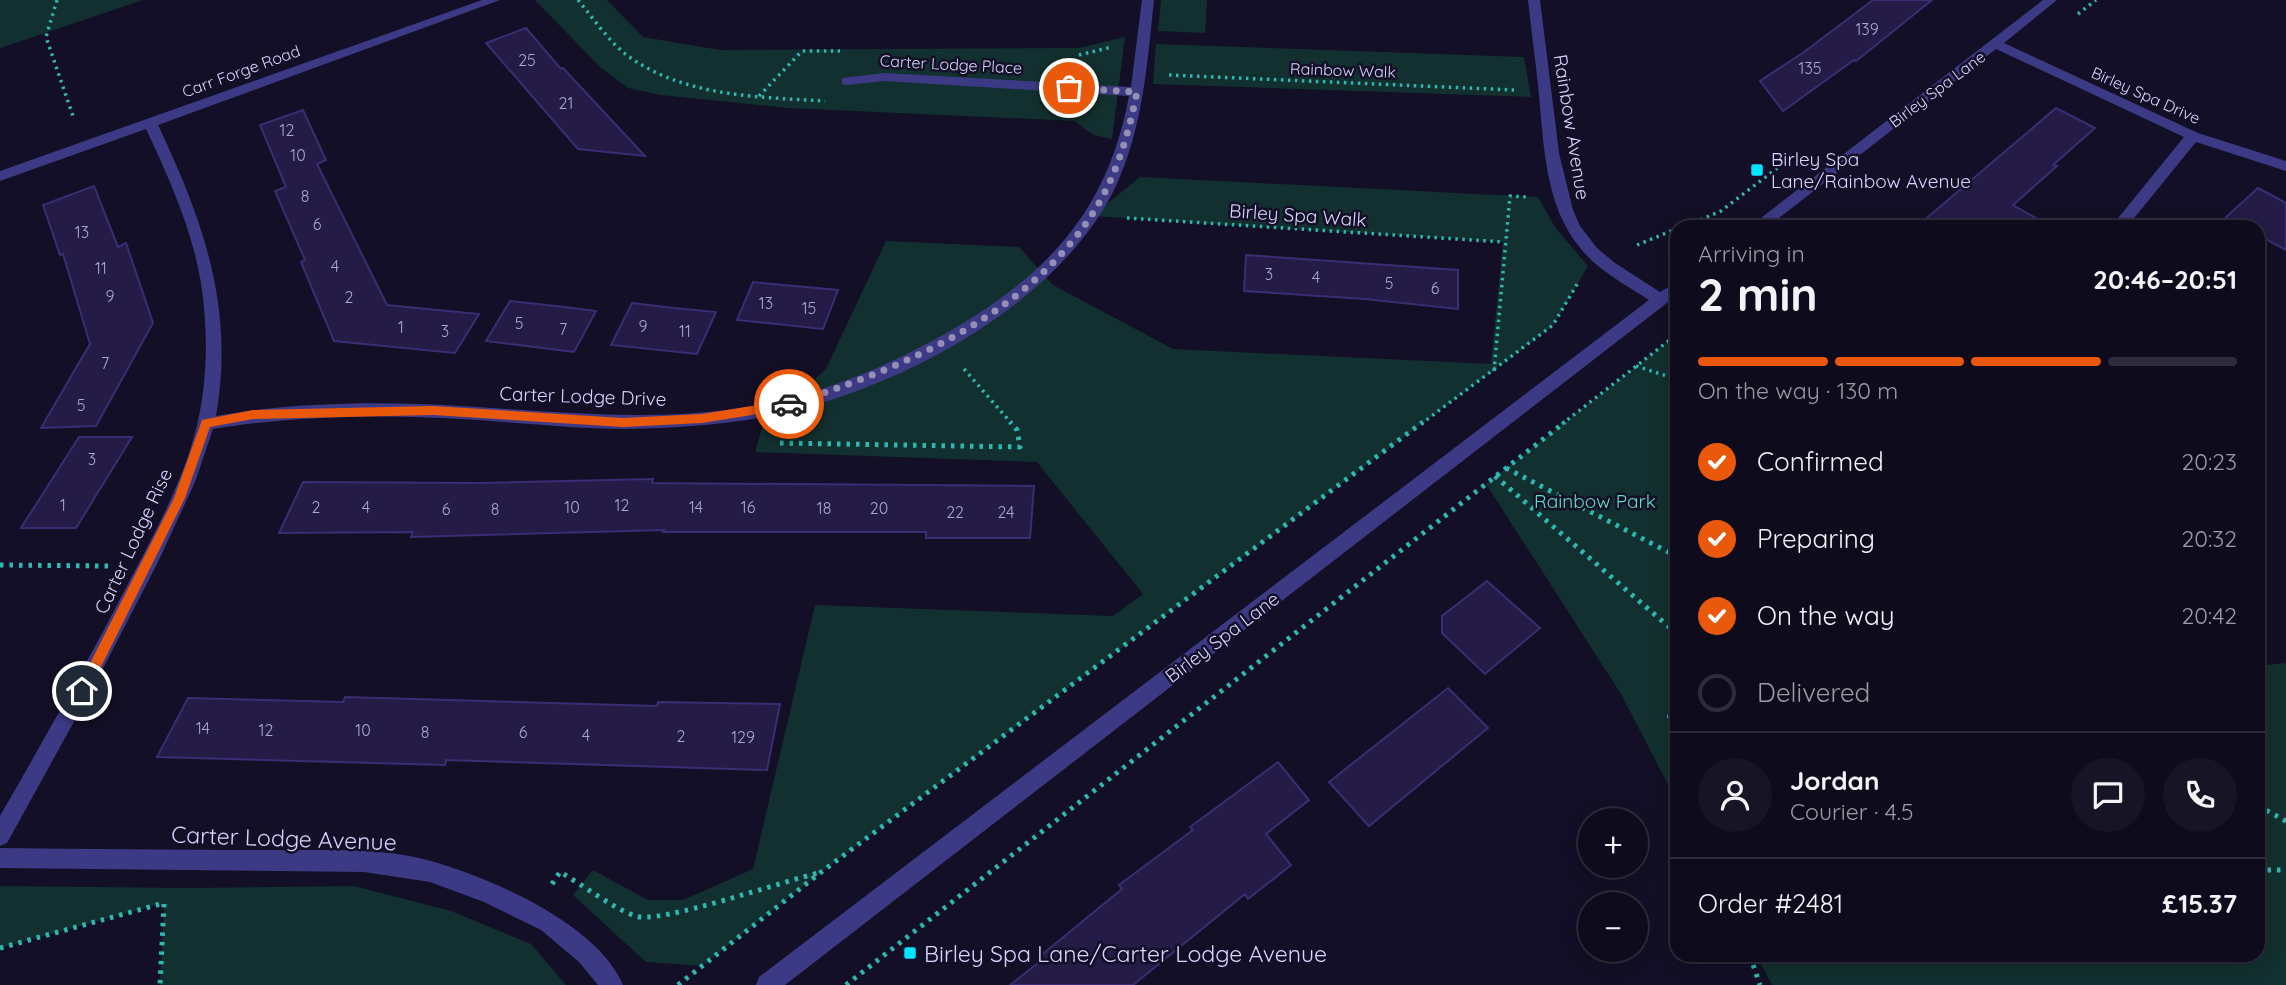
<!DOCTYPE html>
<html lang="en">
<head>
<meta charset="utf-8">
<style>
	:root { --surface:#0e0b1c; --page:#171425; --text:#f1f3f6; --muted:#9b9ba3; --line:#2e2b3b; --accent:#ea580c }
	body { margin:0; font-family:Quicksand,sans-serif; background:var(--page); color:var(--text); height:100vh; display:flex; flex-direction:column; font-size:26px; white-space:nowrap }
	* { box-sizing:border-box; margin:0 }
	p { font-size:23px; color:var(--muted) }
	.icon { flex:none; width:38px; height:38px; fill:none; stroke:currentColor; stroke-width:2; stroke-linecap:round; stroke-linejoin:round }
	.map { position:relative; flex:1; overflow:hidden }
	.details { position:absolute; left:1670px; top:220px; width:595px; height:742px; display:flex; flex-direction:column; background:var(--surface); border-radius:21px; box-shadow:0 4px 18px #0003,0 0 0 2px var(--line) }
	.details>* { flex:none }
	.tools { position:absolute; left:1578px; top:808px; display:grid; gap:14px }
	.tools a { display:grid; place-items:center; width:70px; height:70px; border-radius:50%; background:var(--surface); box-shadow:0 4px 18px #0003,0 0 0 2px var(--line); font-size:35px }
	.pin { position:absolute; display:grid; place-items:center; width:60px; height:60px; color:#fff; margin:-30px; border:4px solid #fff; border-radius:50%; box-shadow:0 2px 7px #0007 }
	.courier { position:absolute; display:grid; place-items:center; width:70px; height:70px; margin:-35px; border:5px solid #ea580c; border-radius:50%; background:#fff; color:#222; box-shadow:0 2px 9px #0007 }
	.head em { font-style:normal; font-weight:800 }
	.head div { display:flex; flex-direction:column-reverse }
	.head { display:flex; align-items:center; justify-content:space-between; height:119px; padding:0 28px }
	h1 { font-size:46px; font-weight:800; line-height:52px }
	.bar { display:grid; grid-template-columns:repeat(4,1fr); gap:10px 7px; align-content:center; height:84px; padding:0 28px }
	.bar i { height:9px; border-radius:5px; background:var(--line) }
	.bar .selected { background:var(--accent) }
	.bar p { grid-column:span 4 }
	.line { display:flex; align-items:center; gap:18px; padding:0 28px; border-top:2px solid var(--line) }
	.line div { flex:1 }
	.round { display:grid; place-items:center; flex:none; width:74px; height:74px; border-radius:37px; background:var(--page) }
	ol { padding:0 28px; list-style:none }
	li { display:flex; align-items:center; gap:21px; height:77px }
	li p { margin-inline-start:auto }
	li .icon { padding:7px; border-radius:50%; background:var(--accent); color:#fff; stroke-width:4 }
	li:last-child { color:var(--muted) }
	li i { width:38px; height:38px; border:4px solid var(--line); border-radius:50% }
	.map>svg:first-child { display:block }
</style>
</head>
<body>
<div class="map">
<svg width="2286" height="985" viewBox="0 0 2286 985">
	<rect width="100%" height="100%" fill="#130f26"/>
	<!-- green -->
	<g fill="#12302f">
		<polygon points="0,0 143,0 0,48"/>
		<polygon points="535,0 607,0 643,37 720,50 1079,48 1125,37 1112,139 1094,135 1074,121 789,108 661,95 628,88 600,67"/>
		<polygon points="1161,0 1207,0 1205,33 1158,31"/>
		<polygon points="1156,44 1524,57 1531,97 1153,84"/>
		<polygon points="1140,177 1538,197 1555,227 1588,266 1553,326 820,873 702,966 646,962 573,895 593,870 648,900 683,900 753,869 815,605 1113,616 1143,594 1037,462 755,452 762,428 826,369 886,241 1019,247 1053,285 1173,349 1491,364 1503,242 1092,216"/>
		<polygon points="1676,335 1676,800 1621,694 1486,484"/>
		<polygon points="2286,663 2286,985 1772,985 1757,956 2258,956 2258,666"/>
		<polygon points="0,886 187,888 354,886 451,911 531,944 566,985 160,985 164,903 0,948"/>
	</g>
	<!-- building -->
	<g fill="#241b47" stroke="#3b2d73" stroke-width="2">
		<polygon points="1873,0 1932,0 1856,61 1854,60 1783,111 1760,81 1804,52"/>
		<polygon points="526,28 561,69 563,68 645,156 578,149 486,43"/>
		<polygon points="2056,108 2095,128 2053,165 2057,166 2013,205 2053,228 1915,228"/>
		<polygon points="303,110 326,160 317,164 387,305 479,314 455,353 334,341 301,262 305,260 275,191 286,187 260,125"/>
		<polygon points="94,186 118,247 126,243 153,323 96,426 41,428 90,344 63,254 60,255 43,205"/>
		<polygon points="2258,188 2286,203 2286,250 2258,235 2258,228 2244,228 2226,217"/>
		<polygon points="1246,255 1458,270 1458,309 1365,299 1244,291"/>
		<polygon points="753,282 772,284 838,290 823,329 737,320"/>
		<polygon points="510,301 565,307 596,311 574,352 486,341"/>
		<polygon points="632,303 674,308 716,312 697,354 611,345"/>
		<polygon points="79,437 132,437 76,528 21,528"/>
		<polygon points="653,479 652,483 1034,486 1030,538 926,538 926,532 663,532 664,530 411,537 413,532 279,533 303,482 480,483"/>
		<polygon points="1487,581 1540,628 1485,674 1442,633 1442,616"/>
		<polygon points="1448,688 1488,728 1369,826 1329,782"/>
		<polygon points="345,697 657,706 658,702 780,704 767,770 446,760 445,765 157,757 188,698 343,702"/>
		<polygon points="1278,762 1309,800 1266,834 1291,865 1248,899 1245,894 1133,985 1010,985 1042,960 1039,957 1122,889 1119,885 1193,830 1190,827"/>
	</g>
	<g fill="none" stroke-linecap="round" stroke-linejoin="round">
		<!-- path-far1 -->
		<g stroke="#2fb8b0" stroke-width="3.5" stroke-dasharray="2.5 4.5" stroke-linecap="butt">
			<polyline points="57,0 46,37 74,119"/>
			<path d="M578 0C594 19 608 41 628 56 685 97 758 97 825 101"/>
			<polyline points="2078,14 2096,0"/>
			<polyline points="1079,55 1112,47"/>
			<polyline points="1169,75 1514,90"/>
			<polyline points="759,96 802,51 840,51"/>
			<polyline points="1127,218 1504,242"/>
			<polyline points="1681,228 1721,211 1797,153"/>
			<polyline points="1637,245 1676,229"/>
			<polyline points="1636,366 1676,379"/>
			<polyline points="964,369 1012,424"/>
			<polyline points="1494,371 1510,196 1528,197"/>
			<polyline points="1421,424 1553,325 1579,281"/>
			<polyline points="1562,424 1676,335"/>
		</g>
		<!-- path -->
		<g stroke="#2fb8b0" stroke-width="5" stroke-dasharray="3.5 6" stroke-linecap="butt">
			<polyline points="780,443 1020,447 1017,430 1010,422"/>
			<polyline points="1506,468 1676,556"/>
			<polyline points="1495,476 1676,633"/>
			<polyline points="0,565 108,566"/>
			<polyline points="1676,658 1669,721 1676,745"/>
			<polyline points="2258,806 2286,821"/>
			<polyline points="2258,870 2286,870"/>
			<path d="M552 884 560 872C583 885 611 907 635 916 659 925 785 880 819 873"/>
			<polyline points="0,948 164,903 160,985"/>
			<polyline points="1750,956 1760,985"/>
			<polyline points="678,985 820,873 1423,422"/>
			<polyline points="846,985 1565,422"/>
		</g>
		<!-- minor -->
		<g fill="#3d3a85" fill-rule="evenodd">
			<path d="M482 0H500L158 125C203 220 235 308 216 416 293 402 382 401 460 406 566 412 672 425 778 401 848 385 916 353 976 315 1062 260 1110 197 1129 96L885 81 847 85 842 84V78L885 73 1131 87 1142 0H1154C1147 65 1143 130 1114 190 1056 306 897 390 774 415 725 425 676 428 626 429 571 429 516 422 461 419 382 414 291 416 213 429L195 482 158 562 97 680 7 843 0 846V816C45 738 89 660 130 580 156 530 184 480 197 425 208 380 208 329 201 283 192 229 169 178 146 129L0 181V171Z"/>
			<path d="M1528 0H1540L1559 153 1573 210 1580 226 1597 248 1615 263 1660 292 1676 283V296L785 985H756L759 977 1649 300C1626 285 1599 271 1581 249 1543 204 1544 140 1538 85 1535 57 1531 28 1528 0Z"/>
			<polygon points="2043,0 2057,0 2004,43 2198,133 2286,161 2286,171 2196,142 2126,228 2110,228 2184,137 1996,49 1766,228 1748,228"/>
			<path d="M0 848C89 849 178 850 267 850 320 851 379 846 431 861 491 878 598 924 623 985H598L579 962 541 930 484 902 430 882 364 872 0 868Z"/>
		</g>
	</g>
	<!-- route -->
	<polygon fill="#ea580c" points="789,400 795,404 789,409 702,423 623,427 433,415 253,419 210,427 185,498 87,695 78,695 76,691 174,498 202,420 253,410 433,406 623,418 702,414"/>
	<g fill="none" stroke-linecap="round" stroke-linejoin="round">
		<!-- done -->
		<path stroke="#948fb3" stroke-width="7" stroke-dasharray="0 12.6" d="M789 404C900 370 1025 316 1091 216 1116 178 1128 136 1137 92L1069 88"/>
	</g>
	<!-- markers -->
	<g fill="#00e5ff" stroke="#130f26" stroke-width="2.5">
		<rect x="1750" y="163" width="14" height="14" rx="3.5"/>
		<rect x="903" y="946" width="14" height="14" rx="3.5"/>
	</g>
	<g text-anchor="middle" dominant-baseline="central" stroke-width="5" stroke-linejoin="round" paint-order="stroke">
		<!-- number labels -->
		<g font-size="16" fill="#aca6d1">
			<text x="1867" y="29">139</text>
			<text x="527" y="60">25</text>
			<text x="1810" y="68">135</text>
			<text x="566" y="103">21</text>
			<text x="287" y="130">12</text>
			<text x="298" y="155">10</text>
			<text x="305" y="196">8</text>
			<text x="317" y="224">6</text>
			<text x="82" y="232">13</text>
			<text x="335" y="266">4</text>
			<text x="101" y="268">11</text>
			<text x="1269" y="274">3</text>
			<text x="1316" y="277">4</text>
			<text x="1389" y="283">5</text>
			<text x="1435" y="288">6</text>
			<text x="110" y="296">9</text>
			<text x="349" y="297">2</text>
			<text x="766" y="303">13</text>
			<text x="809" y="308">15</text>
			<text x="519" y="323">5</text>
			<text x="643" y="326">9</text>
			<text x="401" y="327">1</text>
			<text x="563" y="329">7</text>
			<text x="445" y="331">3</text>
			<text x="685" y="331">11</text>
			<text x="105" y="363">7</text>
			<text x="81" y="405">5</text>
			<text x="92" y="459">3</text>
			<text x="63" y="505">1</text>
			<text x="622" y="505">12</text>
			<text x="316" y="507">2</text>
			<text x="366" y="507">4</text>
			<text x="572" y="507">10</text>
			<text x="696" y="507">14</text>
			<text x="748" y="507">16</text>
			<text x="824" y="508">18</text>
			<text x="879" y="508">20</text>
			<text x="446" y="509">6</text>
			<text x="495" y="509">8</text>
			<text x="955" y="512">22</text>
			<text x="1006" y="512">24</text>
			<text x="203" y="728">14</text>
			<text x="266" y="730">12</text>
			<text x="363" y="730">10</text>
			<text x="425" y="732">8</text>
			<text x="523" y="732">6</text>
			<text x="586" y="735">4</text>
			<text x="681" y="736">2</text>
			<text x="743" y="737">129</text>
		</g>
		<!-- far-street labels -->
		<g font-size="16" fill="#d9d4ff" stroke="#130f26">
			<text transform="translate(951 64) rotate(3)">Carter Lodge Place</text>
			<text transform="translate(1343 70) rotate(2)">Rainbow Walk</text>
			<text transform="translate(241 71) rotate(-20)">Carr Forge Road</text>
			<text transform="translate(1937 89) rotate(-37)">Birley Spa Lane</text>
			<text transform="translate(2146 95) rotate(24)">Birley Spa Drive</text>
		</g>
		<!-- street labels -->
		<g font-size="19" fill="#d9d4ff" stroke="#130f26">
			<text transform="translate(1572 127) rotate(81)">Rainbow Avenue</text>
			<text transform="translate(1298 215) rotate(4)">Birley Spa Walk</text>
			<text transform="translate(583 396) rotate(2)">Carter Lodge Drive</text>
			<text transform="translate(133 541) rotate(-65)">Carter Lodge Rise</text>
			<text transform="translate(1222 637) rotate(-37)">Birley Spa Lane</text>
		</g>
		<!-- poi labels -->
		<g font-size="19" fill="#d9d4ff" stroke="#130f26" text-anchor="start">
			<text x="1771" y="159">Birley Spa<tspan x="1771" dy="22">Lane/Rainbow Avenue</tspan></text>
		</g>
		<!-- park labels -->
		<g font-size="19" fill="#5fe0c0" stroke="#130f26">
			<text x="1595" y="501">Rainbow Park</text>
		</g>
		<!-- near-street labels -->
		<g font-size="23" fill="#d9d4ff" stroke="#130f26">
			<text transform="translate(284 838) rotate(2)">Carter Lodge Avenue</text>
		</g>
		<!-- near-poi labels -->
		<g font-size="23" fill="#d9d4ff" stroke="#130f26" text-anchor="start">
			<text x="924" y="953">Birley Spa Lane/Carter Lodge Avenue</text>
		</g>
	</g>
</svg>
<div class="tools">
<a>+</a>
<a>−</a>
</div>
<div class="pin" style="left:1069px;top:88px;background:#ea580c"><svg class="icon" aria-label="bag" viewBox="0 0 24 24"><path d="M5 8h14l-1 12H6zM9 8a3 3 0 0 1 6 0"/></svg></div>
<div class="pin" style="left:82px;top:691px;background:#1f2937"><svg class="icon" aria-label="home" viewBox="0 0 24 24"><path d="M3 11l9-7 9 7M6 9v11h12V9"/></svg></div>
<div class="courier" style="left:789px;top:404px"><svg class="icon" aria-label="car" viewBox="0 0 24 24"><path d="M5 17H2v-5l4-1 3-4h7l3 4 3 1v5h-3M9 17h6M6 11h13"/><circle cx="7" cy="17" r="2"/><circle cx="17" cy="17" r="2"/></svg></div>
<section class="details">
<div class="head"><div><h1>2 min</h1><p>Arriving in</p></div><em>20:46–20:51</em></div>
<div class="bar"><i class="selected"></i><i class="selected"></i><i class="selected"></i><i></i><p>On the way · 130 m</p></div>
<ol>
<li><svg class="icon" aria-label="check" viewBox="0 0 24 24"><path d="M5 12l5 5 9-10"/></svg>Confirmed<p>20:23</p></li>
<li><svg class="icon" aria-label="check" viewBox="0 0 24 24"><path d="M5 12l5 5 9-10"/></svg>Preparing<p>20:32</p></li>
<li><svg class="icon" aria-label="check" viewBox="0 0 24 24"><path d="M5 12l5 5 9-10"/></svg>On the way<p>20:42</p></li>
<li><i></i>Delivered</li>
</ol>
<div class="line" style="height:126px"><a class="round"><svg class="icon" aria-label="person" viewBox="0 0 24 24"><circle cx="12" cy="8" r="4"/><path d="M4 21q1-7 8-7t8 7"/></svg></a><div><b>Jordan</b><p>Courier · 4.5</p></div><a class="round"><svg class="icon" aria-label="chat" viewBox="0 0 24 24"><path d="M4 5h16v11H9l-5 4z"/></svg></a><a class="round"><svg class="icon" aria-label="phone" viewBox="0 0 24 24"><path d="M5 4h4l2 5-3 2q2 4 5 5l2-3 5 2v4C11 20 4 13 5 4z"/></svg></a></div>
<div class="line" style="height:91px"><div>Order #2481</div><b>£15.37</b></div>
</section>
</div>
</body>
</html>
